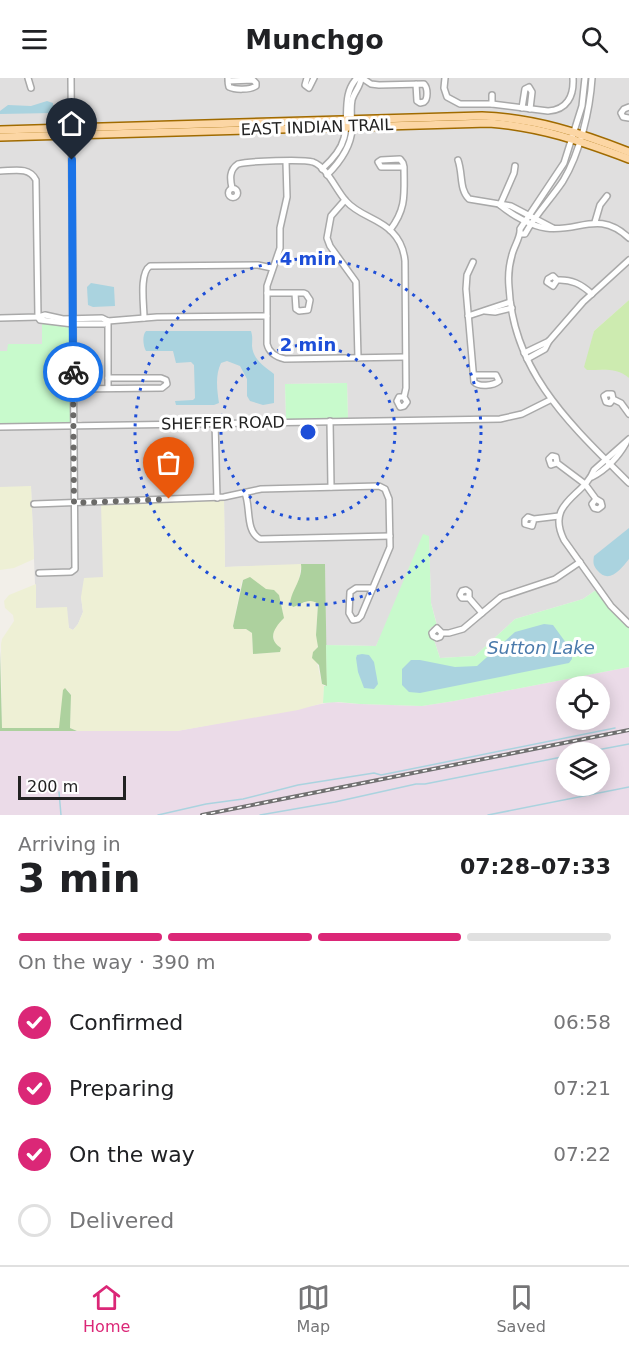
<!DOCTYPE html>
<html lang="en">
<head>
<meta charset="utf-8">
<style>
	:root { --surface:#fff; --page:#f6f6f6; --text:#202124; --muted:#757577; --line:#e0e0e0; --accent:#db2777 }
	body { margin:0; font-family:"DejaVu Sans",sans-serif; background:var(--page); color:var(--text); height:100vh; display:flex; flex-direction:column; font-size:22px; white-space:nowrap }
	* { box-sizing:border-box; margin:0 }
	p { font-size:20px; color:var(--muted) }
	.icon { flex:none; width:33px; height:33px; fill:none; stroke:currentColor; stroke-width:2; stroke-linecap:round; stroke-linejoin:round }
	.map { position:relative; height:737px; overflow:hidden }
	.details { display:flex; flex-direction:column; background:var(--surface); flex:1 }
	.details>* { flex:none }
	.buttons { position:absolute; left:556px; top:598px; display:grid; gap:12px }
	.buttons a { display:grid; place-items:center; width:54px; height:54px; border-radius:50%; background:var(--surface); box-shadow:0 3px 15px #0003; font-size:30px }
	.scale { position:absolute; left:18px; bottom:15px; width:108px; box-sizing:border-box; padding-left:6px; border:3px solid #222; border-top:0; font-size:16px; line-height:21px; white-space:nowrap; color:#222; -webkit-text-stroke:4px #fff; paint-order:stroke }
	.pin { position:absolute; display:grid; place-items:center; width:51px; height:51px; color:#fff; margin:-62px -26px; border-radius:50% 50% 50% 0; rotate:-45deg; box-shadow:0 0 6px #0007 }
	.pin .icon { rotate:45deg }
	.courier { position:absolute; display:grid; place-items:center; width:60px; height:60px; margin:-30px; border:4px solid #1a73e8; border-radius:50%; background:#fff; color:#222; box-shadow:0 2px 8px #0007 }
	.overview em { font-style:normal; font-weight:600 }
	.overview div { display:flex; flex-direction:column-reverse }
	.overview { display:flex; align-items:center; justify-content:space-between; height:102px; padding:0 18px }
	h1 { font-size:39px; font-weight:600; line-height:45px }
	.bar { display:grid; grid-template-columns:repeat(4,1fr); gap:9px 6px; align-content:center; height:72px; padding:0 18px }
	.bar i { height:8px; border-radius:4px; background:var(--line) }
	.bar .selected { background:var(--accent) }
	.bar p { grid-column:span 4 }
	ol { padding:0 18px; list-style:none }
	li { display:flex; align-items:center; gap:18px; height:66px }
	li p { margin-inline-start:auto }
	li .icon { padding:6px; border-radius:50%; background:var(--accent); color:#fff; stroke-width:4 }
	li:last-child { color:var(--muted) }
	li i { width:33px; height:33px; border:3px solid var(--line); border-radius:50% }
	header { display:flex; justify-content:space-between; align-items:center; height:78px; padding:0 18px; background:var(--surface); font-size:27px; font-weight:600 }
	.tabs { display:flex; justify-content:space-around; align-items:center; height:84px; border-top:2px solid var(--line); background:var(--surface); font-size:16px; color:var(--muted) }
	.tabs a { display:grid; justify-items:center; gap:3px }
	.tabs .selected { color:var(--accent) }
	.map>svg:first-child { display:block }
</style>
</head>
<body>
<header><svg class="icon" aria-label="menu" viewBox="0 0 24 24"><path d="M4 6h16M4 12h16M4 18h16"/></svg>Munchgo<svg class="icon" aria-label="search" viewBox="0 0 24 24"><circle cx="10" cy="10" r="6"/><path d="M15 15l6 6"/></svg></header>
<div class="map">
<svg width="629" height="737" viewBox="0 0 629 737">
	<rect width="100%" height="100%" fill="#f2efe9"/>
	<!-- residential -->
	<g fill="#e0dfdf">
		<polygon points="0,0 68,0 68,38 66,46 63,48 0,50"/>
		<polygon points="74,0 582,0 580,24 575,43 574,46 566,49 525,40 80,47 75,42 74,38"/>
		<polygon points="594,0 629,0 629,72 591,57 587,54 586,49"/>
		<polygon points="486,47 559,58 629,84 629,222 594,253 587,292 614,291 621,293 629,300 629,550 615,537 596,512 583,521 515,541 475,578 440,580 434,562 429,555 431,549 437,547 431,525 429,459 376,568 326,567 325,486 225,489 224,422 103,499 81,519 83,534 78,546 73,552 69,550 68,545 36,530 31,409 0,409 0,351 236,346 435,345 435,341 348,341 347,305 285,306 286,341 85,345 78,342 74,66 76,62 80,59"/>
		<polygon points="63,60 68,68 70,248 46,244 42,266 8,266 8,273 0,273 0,61"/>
	</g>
	<!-- industrial -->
	<path fill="#ebdbe8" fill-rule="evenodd" d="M629 589V737H0V653H177L332 624 360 626 422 628 454 623ZM567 609H600V642H567ZM567 675H600V708H567Z"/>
	<!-- farmland -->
	<g fill="#eef0d5" fill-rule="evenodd">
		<polygon points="31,408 34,481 14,490 0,492 0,409"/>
		<path d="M224 421 225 489 301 486 296 528 308 523H313L318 526 316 554 318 560 317 585 322 606 324 608 323 625 298 632 177 653H77L70 650 71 617 67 611 59 650H2L1 566 2 561 14 543 13 537 5 530 4 523 9 517 36 506V530L67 529 69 550 73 552 78 546 83 534 81 519 84 500 103 499 101 425ZM242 502 262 509 279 526 283 534 282 542 275 548 273 557 275 566 281 570 280 574 253 576 252 555 246 551H234L233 548Z"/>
	</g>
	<!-- grass -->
	<path fill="#cdebb0" d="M629 222V300C617 289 602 292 587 292L584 289 594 253Z"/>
	<!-- forest -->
	<g fill="#add19e">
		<path d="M301 486H325L327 608 322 606 319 587 312 580 313 574 318 569 316 557 318 526C309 519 302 526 293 529L290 525C292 511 303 501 301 486Z"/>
		<path d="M250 499 266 511 274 512 279 517 284 540C274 550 267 561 281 570L280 574 253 576 252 555 246 551H234L233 548 243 502Z"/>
		<polygon points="0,573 2,650 59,650 63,612 65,610 71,617 70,650 77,653 0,653"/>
	</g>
	<!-- park -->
	<g fill="#c8facc">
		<polygon points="42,244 70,248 71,344 0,346 0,273 7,273 8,266 42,266"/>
		<polygon points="347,305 348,341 286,341 285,306"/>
		<polygon points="423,456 429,458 431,525 437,548 431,549 429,555 434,562 440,580 475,578 515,541 583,521 596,512 615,537 629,550 629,589 454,623 422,628 360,626 338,624 323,625 324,608 327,608 326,567 376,568"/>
	</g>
	<!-- water -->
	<g fill="#aad3df">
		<polygon points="47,23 53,25 53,35 0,36 0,33 8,27 31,28"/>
		<polygon points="91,205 114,209 115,228 93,229 88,227 87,209"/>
		<path d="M146 253H251C253 259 252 263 252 268 253 282 265 289 274 296V325L263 327 250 323 247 318V301L240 288 227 283 221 285C215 297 217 312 219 325L214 327H176L175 323 193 322 195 320 194 287 191 284 176 285 173 273H146C143 268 142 257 146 253Z"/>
		<path d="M629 450V481C621 491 609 507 597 492 593 487 593 484 594 478Z"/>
		<polygon points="544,546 553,547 572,573 572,581 569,585 420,615 409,614 402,607 402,591 411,582 420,582 455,589 477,588 515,554"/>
		<polygon points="362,576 369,577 374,584 378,606 374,611 364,610 358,594 356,580 357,577"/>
	</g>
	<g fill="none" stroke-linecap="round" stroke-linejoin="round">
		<!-- stream -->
		<g stroke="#aad3df" stroke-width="1.5">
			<polyline points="581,675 629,666"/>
			<polyline points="59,714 61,737"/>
			<polyline points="158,737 206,726 243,721 298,707 374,695 381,697 396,694 615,650"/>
			<polyline points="260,737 335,724 416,706 425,706 567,678"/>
			<polyline points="488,737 629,709"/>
		</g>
		<defs>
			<g id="minor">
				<polyline points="28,0 31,10"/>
				<path d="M228 0C228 3 228 6 229 9 235 12 250 12 256 8V5L253 2 228 3"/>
				<polyline points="307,0 305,7 309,10 314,0"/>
				<path d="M362 0 371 6 379 7 423 6H424C428 10 428 21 424 24L420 25 417 23 416 6"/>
				<path d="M445 0 444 10 447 19 460 26H492L548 33C567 32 574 18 573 0"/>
				<path d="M585 0 582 28 564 85 520 151C521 159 514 168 512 177 509 187 508 198 509 209 513 295 572 348 629 405"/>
				<polyline points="492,26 492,17"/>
				<polyline points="629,29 624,31 621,35 623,39 629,40"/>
				<polyline points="522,30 525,11 529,9 532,14 530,31"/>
				<path d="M458 82C463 96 459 111 469 121L511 128 553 150"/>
				<path d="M286 84 287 119 280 150V170L267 208V266C269 275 276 279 285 281L405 279"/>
				<path d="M322 91C331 83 341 72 344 60 350 39 341 17 357 0"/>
				<path d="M0 93C13 93 29 88 36 102L38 239"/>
				<path d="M327 97C339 85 351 69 352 51 352 42 350 32 352 22 354 14 361 8 361 0"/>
				<path d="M232 110C230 101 229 92 238 86 249 83 303 81 313 84 327 89 336 112 346 123 359 138 379 140 392 154 400 162 404 173 405 183L406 310 404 319 407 324 404 328 400 329 397 323 399 319H404"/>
				<circle cx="233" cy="115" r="4.5"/>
				<polyline points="345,122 331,138 327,160 330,168 356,204 358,280"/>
				<path d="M500 127C512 137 531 148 546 150 579 155 598 131 629 160"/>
				<polyline points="500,127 514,95 515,88"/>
				<polyline points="595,144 600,127 607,118"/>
				<path d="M390 152C407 130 404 115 404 89L403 85 400 81 381 82 378 84 381 89H404"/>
				<path d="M521 156H525C535 137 551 121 563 103 580 75 590 32 592 0"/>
				<path d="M473 184 467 197 466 211 474 304C479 309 493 308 499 303L496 297H474"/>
				<path d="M557 202 553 208 547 204 548 201 553 198 557 202C571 201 581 206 592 216"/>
				<polyline points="267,215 304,215 306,216 310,222 308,232 299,233 296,231 295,215"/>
				<polyline points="485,233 495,234 512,230"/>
				<polyline points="468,238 510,224"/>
				<polyline points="38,239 40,242 73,246 104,246 108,243 157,239 267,238"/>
				<polyline points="0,240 38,239 45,237 63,241 102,240 108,243"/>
				<path d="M144 240C144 227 139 195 150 188L258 187 272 190"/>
				<polyline points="524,275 549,263 583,224 629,182"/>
				<polyline points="527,281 545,271 549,263"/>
				<polyline points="108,310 108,243"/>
				<polyline points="73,311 162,310 167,306 166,302 161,300 108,300"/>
				<polyline points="613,321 610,325 606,324 604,318 607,316 612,316 613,321 621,325 629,336"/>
				<polyline points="330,343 331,409"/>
				<polyline points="215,344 217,420"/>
				<polyline points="0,349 500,341 522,336 550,322"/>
				<path d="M629 361 594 392C584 419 545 424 564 462L611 528 629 546"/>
				<polyline points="557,385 551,387 549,381 552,378 556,379 557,385 585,406 596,421 601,424 602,428 598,431 594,430 592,426 596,421"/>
				<path d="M592 399C606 392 619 378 626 365"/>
				<path d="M245 415C251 430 245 453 260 461L390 458"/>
				<polyline points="34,426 224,419 261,411 379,408 385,411 389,421 390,469 361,538 358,541 353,542 349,535 350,514 356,510 373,510"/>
				<polyline points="534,441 532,448 525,446 525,442 528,439 534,441 559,438"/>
				<polyline points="39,495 71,494 75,491 71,0"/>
				<polyline points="469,520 462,520 460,517 462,513 466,512 469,514 469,520 482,535"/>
				<polyline points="442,555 440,559 437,560 433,558 432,555 437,550 442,555 449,555 463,551 501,519 555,501 580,484"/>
			</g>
			<g id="major">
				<path d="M0 52 482 38C534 40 581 55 629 74"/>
				<path d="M0 59 489 45C540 49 581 63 629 81"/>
			</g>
		</defs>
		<!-- minor casing -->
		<use href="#minor" stroke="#a9a9a9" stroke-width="8"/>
		<!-- major casing -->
		<use href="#major" stroke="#a06b00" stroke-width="10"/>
		<!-- minor -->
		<use href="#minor" stroke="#fff" stroke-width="5"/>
		<!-- major -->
		<use href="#major" stroke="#fcd6a4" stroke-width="7"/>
		<defs>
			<polyline id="rail" points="202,737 629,652"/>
		</defs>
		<!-- rail casing -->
		<use href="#rail" stroke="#707070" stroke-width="4"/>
		<!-- rail -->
		<use href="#rail" stroke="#fff" stroke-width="1.5" stroke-dasharray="4.5" stroke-linecap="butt"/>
	</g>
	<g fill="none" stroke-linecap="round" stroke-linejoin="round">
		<!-- done -->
		<polyline stroke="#6b6a68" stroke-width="6" stroke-dasharray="0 10.8" points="73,294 74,425 169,421"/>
		<!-- route -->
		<polyline stroke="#1a73e8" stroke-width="8" points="72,82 73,294"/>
	</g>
	<!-- distance rings -->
	<g fill="none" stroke="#1d4ed8" stroke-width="3" stroke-dasharray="3 6">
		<circle cx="308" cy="354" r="87"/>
		<circle cx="308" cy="354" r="173"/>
	</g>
	<g text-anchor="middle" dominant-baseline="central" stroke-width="6" stroke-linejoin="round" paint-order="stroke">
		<!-- street labels -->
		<g font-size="16" fill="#222" stroke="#fff">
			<text transform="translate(317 49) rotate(-2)">EAST INDIAN TRAIL</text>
			<text transform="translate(223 345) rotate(-1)">SHEFFER ROAD</text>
		</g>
		<!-- water labels -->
		<g font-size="18" font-style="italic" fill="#4a7aab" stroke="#fff">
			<text x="541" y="569">Sutton Lake</text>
		</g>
	</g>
	<circle cx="308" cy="354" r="9" fill="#1d4ed8" stroke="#fff" stroke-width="3"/>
	<g font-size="18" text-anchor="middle" font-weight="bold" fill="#1d4ed8" stroke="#fff" stroke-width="6" stroke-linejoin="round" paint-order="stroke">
		<text x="308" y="187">4 min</text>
		<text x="308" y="273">2 min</text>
	</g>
</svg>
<div class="buttons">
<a><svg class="icon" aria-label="locate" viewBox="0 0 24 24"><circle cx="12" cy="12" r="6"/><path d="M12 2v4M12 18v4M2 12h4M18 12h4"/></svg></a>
<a><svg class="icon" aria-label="layers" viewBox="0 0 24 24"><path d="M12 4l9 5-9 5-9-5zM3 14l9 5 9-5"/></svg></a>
</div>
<div class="scale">200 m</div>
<div class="pin" style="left:169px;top:421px;background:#ea580c"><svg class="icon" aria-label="bag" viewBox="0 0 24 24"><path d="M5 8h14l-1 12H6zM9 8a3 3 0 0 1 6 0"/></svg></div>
<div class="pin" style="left:72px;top:82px;background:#1f2937"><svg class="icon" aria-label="home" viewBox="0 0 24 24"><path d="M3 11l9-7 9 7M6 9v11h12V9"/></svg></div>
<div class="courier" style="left:73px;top:294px"><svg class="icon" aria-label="bike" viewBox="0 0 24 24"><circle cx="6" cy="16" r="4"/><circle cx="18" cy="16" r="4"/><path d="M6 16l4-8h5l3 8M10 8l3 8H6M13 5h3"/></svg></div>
</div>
<section class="details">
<div class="overview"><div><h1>3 min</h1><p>Arriving in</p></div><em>07:28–07:33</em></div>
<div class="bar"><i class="selected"></i><i class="selected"></i><i class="selected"></i><i></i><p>On the way · 390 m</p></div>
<ol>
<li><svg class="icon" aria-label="check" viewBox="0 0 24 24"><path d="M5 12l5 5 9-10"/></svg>Confirmed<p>06:58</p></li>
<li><svg class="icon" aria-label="check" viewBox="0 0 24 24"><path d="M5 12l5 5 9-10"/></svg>Preparing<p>07:21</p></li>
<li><svg class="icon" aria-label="check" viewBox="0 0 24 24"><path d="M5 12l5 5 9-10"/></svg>On the way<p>07:22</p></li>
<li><i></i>Delivered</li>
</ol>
</section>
<nav class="tabs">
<a class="selected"><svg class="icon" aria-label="home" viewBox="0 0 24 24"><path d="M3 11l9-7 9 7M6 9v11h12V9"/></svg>Home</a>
<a><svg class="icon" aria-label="map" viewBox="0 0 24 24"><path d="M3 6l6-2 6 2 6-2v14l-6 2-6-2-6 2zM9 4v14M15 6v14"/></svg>Map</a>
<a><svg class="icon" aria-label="saved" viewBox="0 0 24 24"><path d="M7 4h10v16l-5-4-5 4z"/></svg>Saved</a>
</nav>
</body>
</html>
